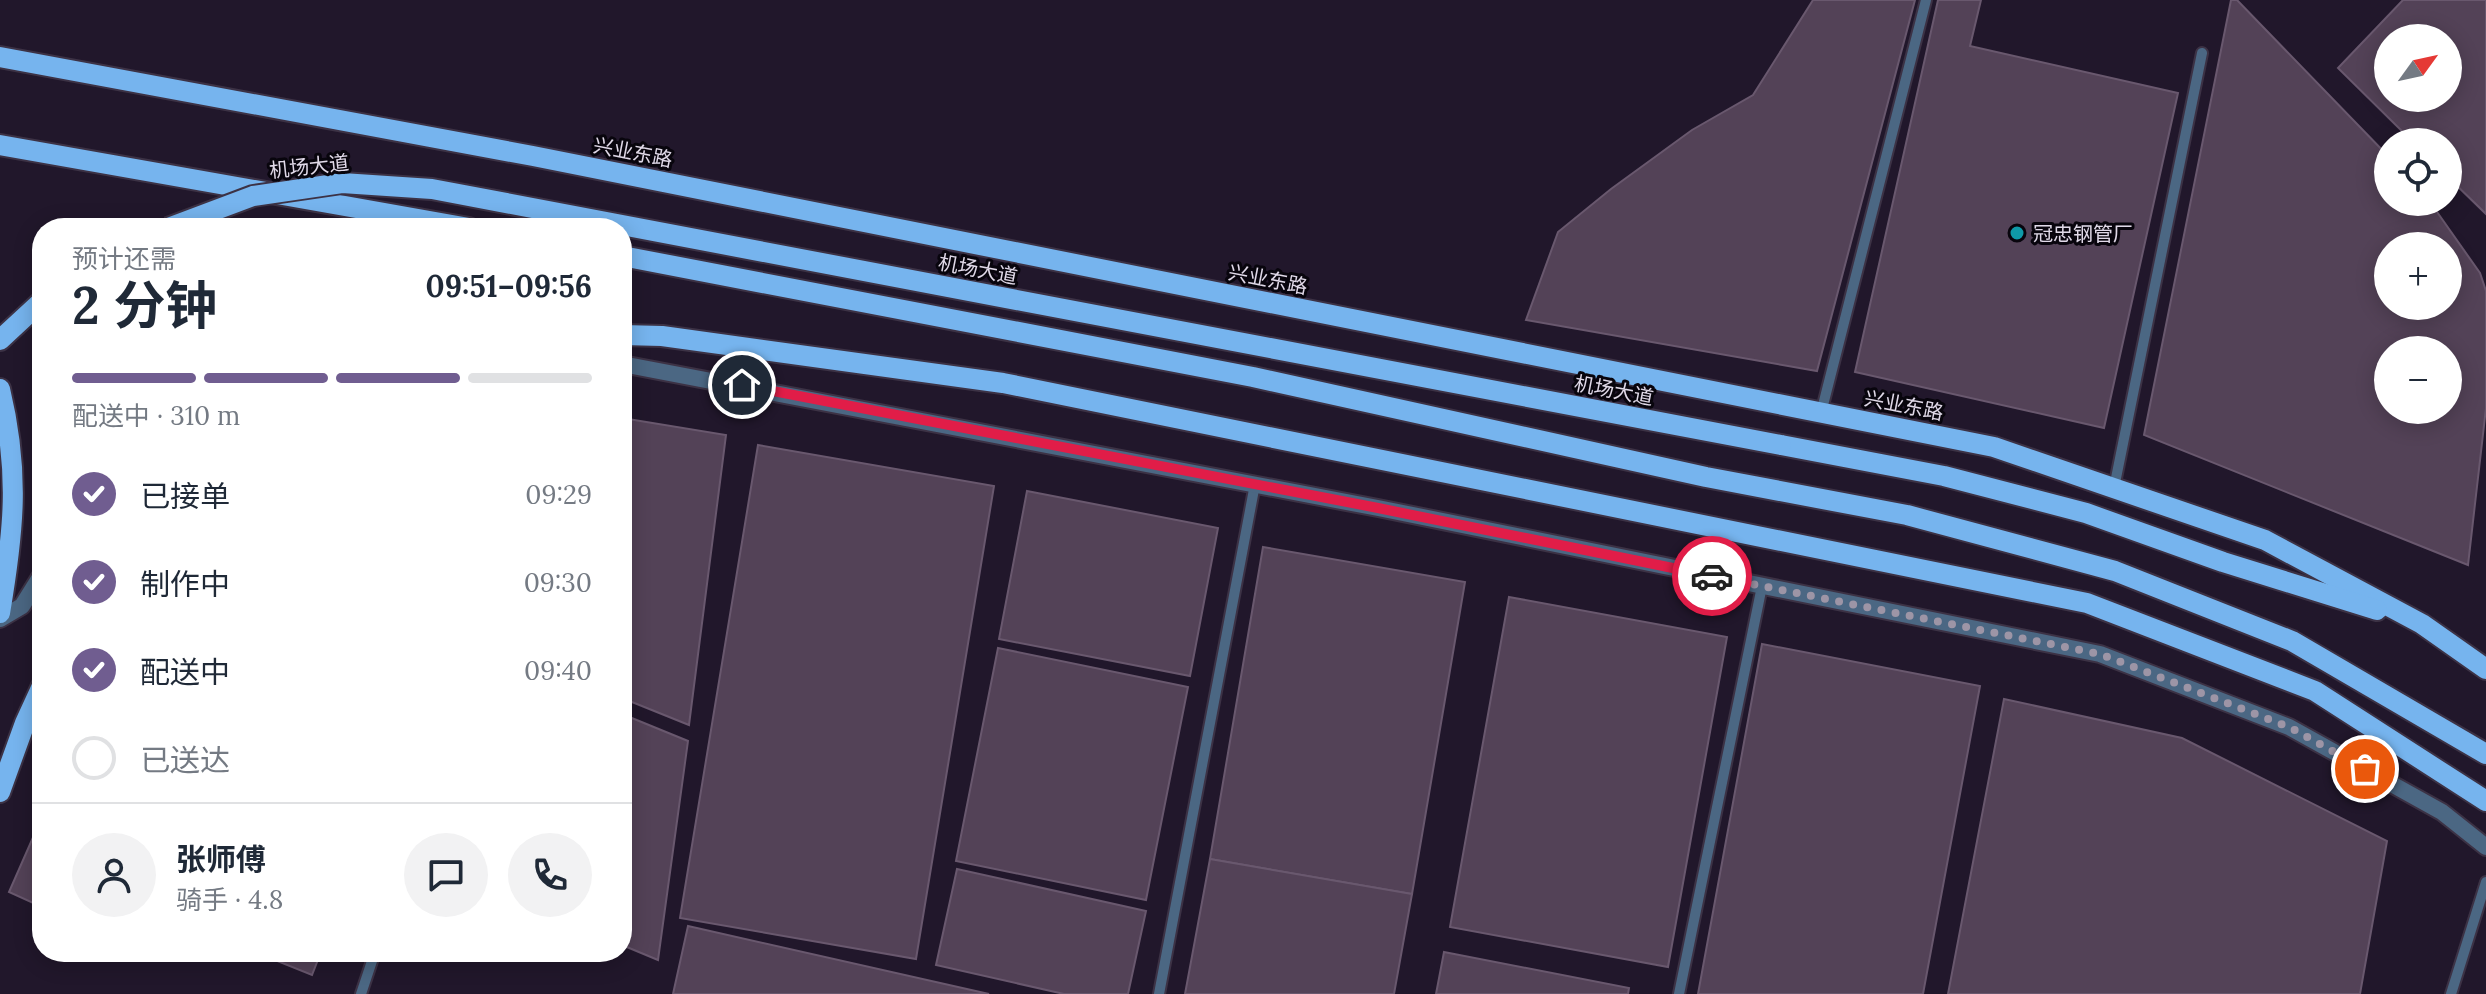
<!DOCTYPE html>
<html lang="zh">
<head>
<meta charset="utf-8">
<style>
	:root { --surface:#fff; --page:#f2f2f3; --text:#1f2937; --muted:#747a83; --line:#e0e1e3; --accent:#705d90 }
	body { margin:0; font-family:Lora,"Noto Sans SC",serif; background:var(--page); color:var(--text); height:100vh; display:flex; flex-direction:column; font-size:30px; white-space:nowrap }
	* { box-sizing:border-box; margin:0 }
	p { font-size:26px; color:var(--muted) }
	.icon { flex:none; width:44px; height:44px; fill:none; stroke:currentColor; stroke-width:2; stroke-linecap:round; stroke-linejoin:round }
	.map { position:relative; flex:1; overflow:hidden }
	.side { position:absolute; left:32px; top:218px; width:600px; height:744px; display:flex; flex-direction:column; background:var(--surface); border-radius:32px; box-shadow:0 4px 20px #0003 }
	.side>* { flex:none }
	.needle { width:52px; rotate:57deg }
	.controls { position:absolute; left:2374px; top:24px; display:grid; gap:16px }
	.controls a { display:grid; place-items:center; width:88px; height:88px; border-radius:50%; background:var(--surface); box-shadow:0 4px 20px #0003; font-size:40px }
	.pin { position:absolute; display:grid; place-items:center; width:68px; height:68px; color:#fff; margin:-34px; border:4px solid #fff; border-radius:50%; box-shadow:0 2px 8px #0007 }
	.courier { position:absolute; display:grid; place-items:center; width:80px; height:80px; margin:-40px; border:6px solid #e11d48; border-radius:50%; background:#fff; color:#222; box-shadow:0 2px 10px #0007 }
	.summary em { font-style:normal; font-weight:700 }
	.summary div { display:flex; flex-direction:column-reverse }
	.summary { display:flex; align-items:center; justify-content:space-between; height:136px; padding:0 40px }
	h1 { font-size:52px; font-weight:700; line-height:60px }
	.bar { display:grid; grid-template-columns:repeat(4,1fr); gap:12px 8px; align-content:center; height:96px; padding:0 40px }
	.bar i { height:10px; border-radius:6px; background:var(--line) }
	.bar .selected { background:var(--accent) }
	.bar p { grid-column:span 4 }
	.line { display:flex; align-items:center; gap:20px; padding:0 40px; border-top:2px solid var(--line) }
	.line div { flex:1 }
	.round { display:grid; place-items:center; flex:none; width:84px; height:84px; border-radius:42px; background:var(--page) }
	ol { padding:0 40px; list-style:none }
	li { display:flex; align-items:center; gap:24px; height:88px }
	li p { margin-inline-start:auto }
	li .icon { padding:8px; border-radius:50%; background:var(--accent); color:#fff; stroke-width:4 }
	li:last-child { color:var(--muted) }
	li i { width:44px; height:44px; border:4px solid var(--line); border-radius:50% }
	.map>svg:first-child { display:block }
</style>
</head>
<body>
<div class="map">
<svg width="2486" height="994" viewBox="0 0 2486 994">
	<rect width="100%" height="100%" fill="#21172b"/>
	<!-- building -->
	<g fill="#534257" stroke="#69586e" stroke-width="2" fill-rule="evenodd">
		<polygon points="1813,0 1915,0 1817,371 1526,320 1558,232 1611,189 1692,130 1753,95"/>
		<polygon points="1938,0 1981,0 1970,46 2178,93 2104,428 1855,372"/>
		<path d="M2231 0H2237L2388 156V202H2430L2480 273 2486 291V408L2468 565 2144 435ZM2388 246H2448V306H2388ZM2388 350H2448V410H2388Z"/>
		<path d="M2403 0H2486V214L2448 177V142H2413L2338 68ZM2388 38H2448V98H2388Z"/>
		<polygon points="622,418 726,435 689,725 622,698"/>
		<polygon points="758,445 994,486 916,959 680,918"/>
		<polygon points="1027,491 1218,528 1190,676 999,639"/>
		<polygon points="1263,547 1465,582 1412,894 1210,859"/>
		<polygon points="1509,597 1727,637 1668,967 1450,927"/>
		<polygon points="1762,644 1980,686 1923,994 1698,994"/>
		<polygon points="998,648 1188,687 1146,900 956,861"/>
		<polygon points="2004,699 2182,738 2387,841 2360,994 1948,994"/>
		<polygon points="622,714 688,741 658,960 622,945"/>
		<polygon points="42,817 42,907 9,892"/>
		<polygon points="1210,859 1412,894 1394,994 1185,994"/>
		<polygon points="957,869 1146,911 1128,994 1064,994 936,965"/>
		<polygon points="688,926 989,994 673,994"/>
		<polygon points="255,952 321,952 312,975"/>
		<polygon points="1444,952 1629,988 1628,994 1436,994"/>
	</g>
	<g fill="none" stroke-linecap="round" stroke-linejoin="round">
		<defs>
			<g id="lane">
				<polyline points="1821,413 1926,0"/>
				<polyline points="2114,488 2202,53"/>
				<polyline points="361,994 375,952"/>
				<polyline points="1159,994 1255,484"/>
				<polyline points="1679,994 1762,586"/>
				<polyline points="2451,994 2486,882"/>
			</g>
			<g id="street">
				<polyline points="622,364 1378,508 2100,654 2289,727 2442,812 2486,847"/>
				<polyline points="0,619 22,606 42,574"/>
			</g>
			<g id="primary">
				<polyline points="0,57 533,156 1994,447 2265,540 2422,624 2486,669"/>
				<polyline points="0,145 469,228"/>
				<polyline points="622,256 1253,377 1706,477 1907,515 2115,571 2292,641 2486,754"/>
				<polyline points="622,335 662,336 1003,383 2087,603 2315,691 2486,801"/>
				<polyline points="0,340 42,301"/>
				<path d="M0 389C20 472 14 530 0 613"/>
				<polyline points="1781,445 1944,476 2086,513 2223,562 2377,610"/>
				<polyline points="0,792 25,723 42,686"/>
			</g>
		</defs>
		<!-- lane casing -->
		<use href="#lane" stroke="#3c3245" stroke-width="14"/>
		<!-- street casing -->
		<use href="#street" stroke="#3c3245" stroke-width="20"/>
		<!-- primary casing -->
		<use href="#primary" stroke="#3c3245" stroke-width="24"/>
		<!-- lane -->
		<use href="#lane" stroke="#4b6783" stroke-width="10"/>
		<!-- street -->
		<use href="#street" stroke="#4b6783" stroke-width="16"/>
		<!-- primary -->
		<use href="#primary" stroke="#76b4ee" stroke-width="20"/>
		<defs>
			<polyline id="primary-bridge" points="168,228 253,196 342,183 432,189 1781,445"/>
		</defs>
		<!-- primary-bridge casing -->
		<use href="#primary-bridge" stroke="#3c3245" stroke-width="24" stroke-linecap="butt"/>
		<!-- primary-bridge -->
		<use href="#primary-bridge" stroke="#76b4ee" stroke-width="20"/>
	</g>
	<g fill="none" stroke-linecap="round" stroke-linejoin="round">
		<!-- done -->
		<polyline stroke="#9d95a6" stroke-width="8" stroke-dasharray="0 14.4" points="1712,576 2100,654 2289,727 2365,769"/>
		<!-- route -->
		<polyline stroke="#e11d48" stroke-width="10" points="742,385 1378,508 1712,576"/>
	</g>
	<!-- markers -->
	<circle fill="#0f9aa8" stroke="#08050d" stroke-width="3" cx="2017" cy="233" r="8"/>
	<g text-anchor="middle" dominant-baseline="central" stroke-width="6" stroke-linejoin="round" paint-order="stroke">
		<!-- street labels -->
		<g font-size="20" fill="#e0d9e8" stroke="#08050d">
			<text transform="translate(633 152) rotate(11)">兴业东路</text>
			<text transform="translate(309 166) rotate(-6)">机场大道</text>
			<text transform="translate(978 269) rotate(11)">机场大道</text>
			<text transform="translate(1268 279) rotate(11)">兴业东路</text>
			<text transform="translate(1614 390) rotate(11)">机场大道</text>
			<text transform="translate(1904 405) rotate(11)">兴业东路</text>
		</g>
		<!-- poi labels -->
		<g font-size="20" fill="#e0d9e8" stroke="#08050d" text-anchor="start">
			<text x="2033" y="233">冠忠钢管厂</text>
		</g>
	</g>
</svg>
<div class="controls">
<a><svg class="needle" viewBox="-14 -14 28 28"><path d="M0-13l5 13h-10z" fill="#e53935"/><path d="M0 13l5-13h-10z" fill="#747a83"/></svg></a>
<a><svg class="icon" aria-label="locate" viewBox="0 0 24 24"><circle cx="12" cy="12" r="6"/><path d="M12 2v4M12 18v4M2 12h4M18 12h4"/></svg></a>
<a>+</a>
<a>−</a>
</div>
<div class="pin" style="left:2365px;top:769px;background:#ea580c"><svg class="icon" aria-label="bag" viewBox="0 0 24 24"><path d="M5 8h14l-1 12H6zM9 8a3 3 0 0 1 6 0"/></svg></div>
<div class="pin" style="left:742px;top:385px;background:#1f2937"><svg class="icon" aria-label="home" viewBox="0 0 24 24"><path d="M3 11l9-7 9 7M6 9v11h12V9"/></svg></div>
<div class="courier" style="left:1712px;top:576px"><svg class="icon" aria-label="car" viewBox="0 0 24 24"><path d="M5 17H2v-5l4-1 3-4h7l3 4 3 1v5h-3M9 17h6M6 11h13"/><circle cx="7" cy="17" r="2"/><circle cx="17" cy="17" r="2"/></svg></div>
<section class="side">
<div class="summary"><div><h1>2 分钟</h1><p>预计还需</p></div><em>09:51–09:56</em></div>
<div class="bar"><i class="selected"></i><i class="selected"></i><i class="selected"></i><i></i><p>配送中 · 310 m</p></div>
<ol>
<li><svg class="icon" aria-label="check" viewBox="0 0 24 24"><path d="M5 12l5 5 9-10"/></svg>已接单<p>09:29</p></li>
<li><svg class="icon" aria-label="check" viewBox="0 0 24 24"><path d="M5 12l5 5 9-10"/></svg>制作中<p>09:30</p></li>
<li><svg class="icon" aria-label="check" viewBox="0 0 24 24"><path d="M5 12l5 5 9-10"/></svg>配送中<p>09:40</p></li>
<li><i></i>已送达</li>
</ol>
<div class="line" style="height:144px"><a class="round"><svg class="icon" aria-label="person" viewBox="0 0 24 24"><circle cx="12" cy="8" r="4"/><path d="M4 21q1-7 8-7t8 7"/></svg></a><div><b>张师傅</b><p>骑手 · 4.8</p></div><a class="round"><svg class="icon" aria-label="chat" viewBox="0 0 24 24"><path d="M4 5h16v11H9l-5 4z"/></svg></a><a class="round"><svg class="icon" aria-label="phone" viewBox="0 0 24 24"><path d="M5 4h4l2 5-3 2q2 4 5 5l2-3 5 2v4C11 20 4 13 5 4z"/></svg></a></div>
</section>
</div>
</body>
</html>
